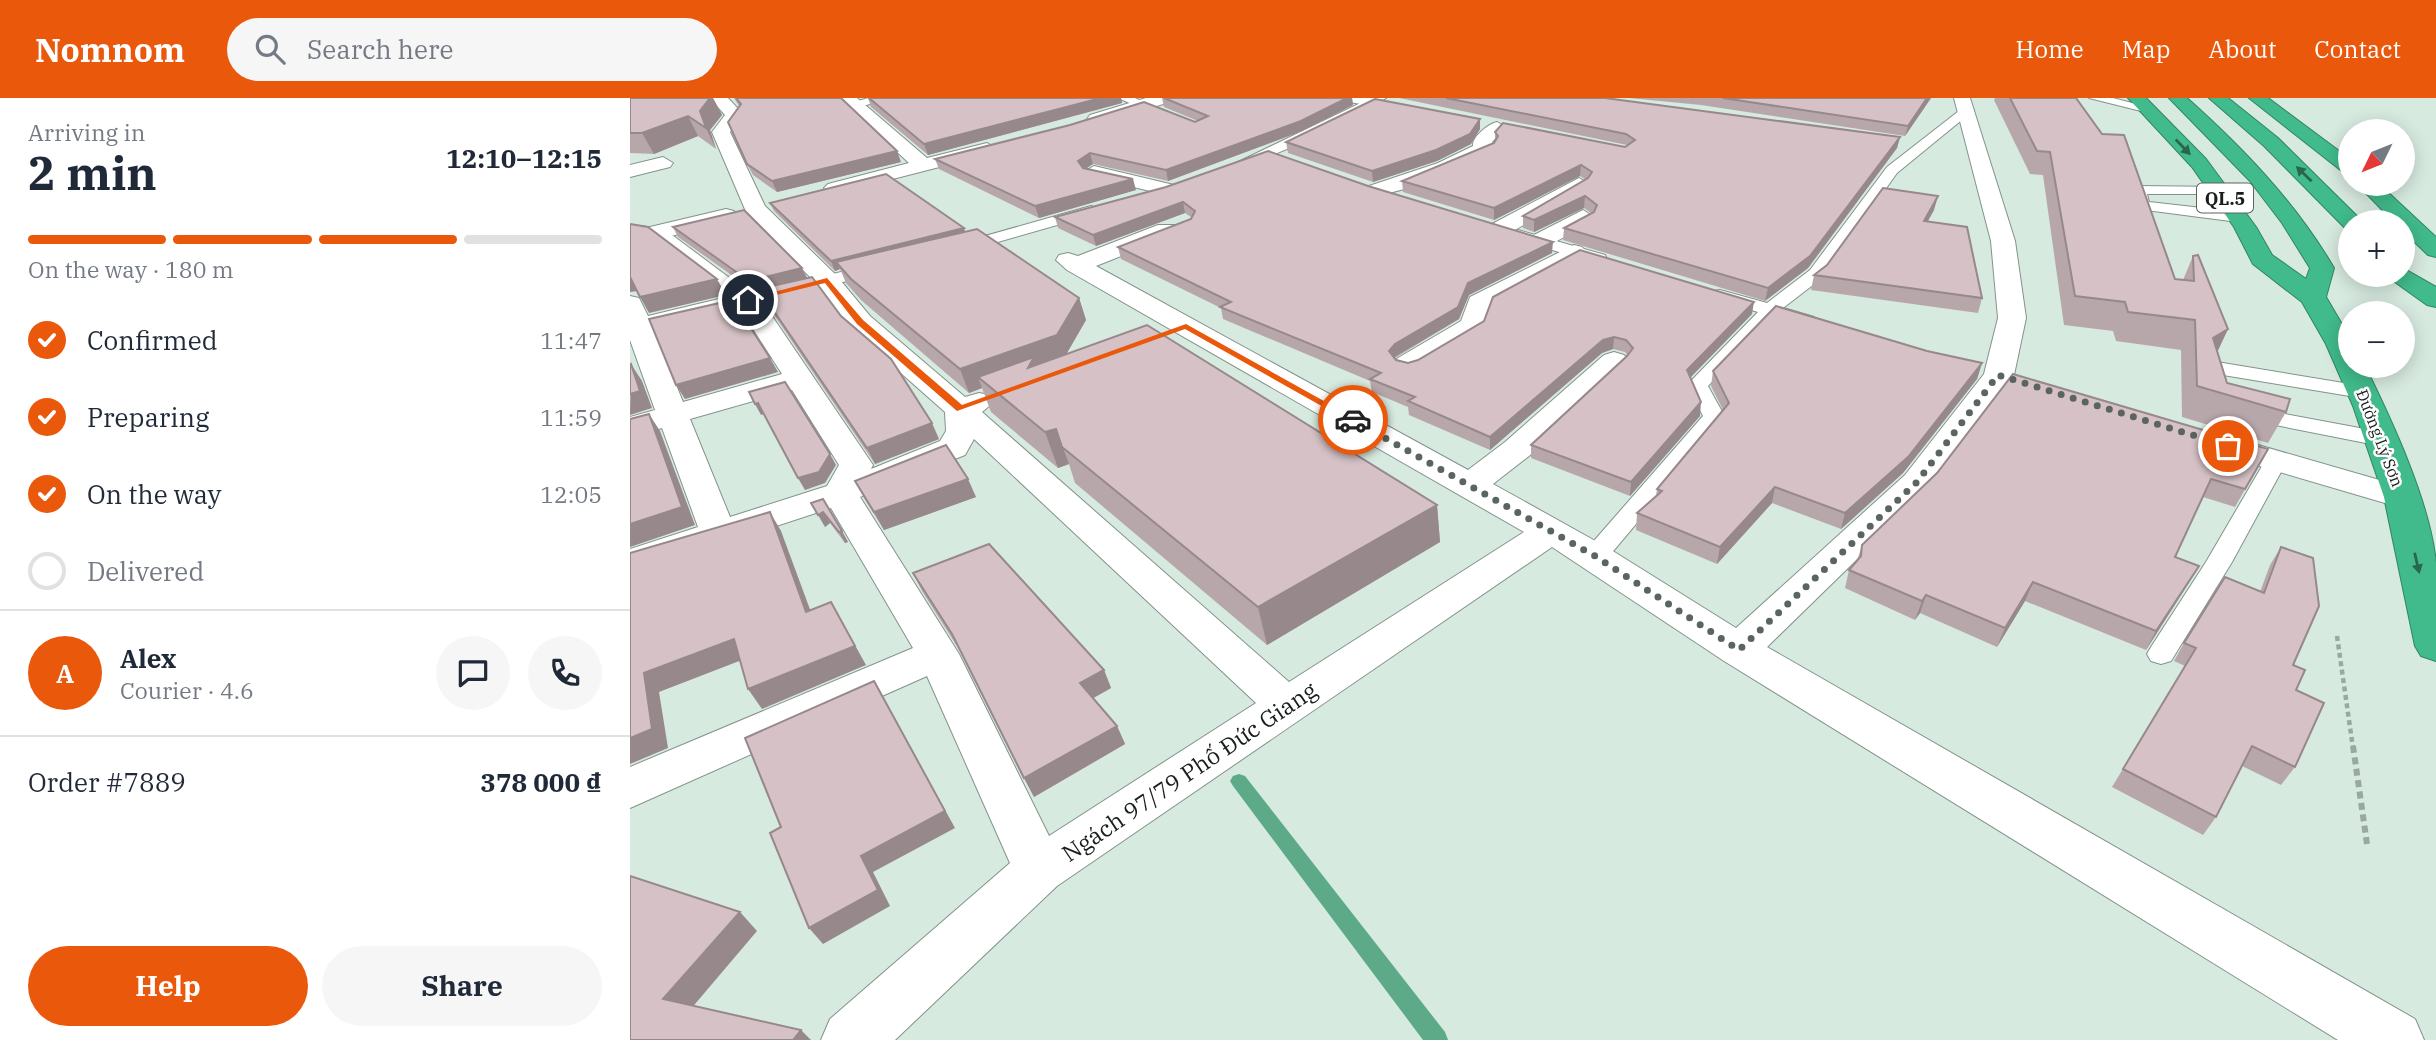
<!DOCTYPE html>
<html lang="en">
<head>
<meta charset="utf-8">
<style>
	:root { --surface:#fff; --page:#f6f6f7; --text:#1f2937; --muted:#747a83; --line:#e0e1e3; --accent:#ea580c }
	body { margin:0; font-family:"IBM Plex Serif",serif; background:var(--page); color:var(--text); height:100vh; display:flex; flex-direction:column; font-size:26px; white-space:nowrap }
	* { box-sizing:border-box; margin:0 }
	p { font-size:23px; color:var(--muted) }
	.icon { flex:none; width:38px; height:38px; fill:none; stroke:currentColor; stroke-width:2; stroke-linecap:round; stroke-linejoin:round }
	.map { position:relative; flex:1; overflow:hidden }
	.details { display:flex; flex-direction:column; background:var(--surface); width:630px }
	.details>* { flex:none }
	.needle { width:46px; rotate:227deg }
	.controls { position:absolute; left:1708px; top:21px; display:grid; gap:14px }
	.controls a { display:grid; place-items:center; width:77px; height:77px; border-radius:50%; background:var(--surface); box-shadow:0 4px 18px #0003; font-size:35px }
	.pin { position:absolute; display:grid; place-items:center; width:60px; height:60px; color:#fff; margin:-30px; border:4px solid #fff; border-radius:50%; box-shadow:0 2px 7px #0007 }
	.courier { position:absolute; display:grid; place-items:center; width:70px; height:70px; margin:-35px; border:5px solid #ea580c; border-radius:50%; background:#fff; color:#222; box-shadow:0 2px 9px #0007 }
	.overview em { font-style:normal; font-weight:800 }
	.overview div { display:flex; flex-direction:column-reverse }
	.overview { display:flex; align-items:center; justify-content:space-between; height:119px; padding:0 28px }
	h1 { font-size:46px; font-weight:800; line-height:52px }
	.bar { display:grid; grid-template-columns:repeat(4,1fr); gap:10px 7px; align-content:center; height:84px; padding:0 28px }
	.bar i { height:9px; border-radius:5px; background:var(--line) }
	.bar .selected { background:var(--accent) }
	.bar p { grid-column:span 4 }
	.line { display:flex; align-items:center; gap:18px; padding:0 28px; border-top:2px solid var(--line) }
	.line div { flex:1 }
	.round { display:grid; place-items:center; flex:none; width:74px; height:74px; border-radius:37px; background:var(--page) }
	ol { padding:0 28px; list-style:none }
	li { display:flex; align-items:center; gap:21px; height:77px }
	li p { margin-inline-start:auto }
	li .icon { padding:7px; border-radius:50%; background:var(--accent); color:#fff; stroke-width:4 }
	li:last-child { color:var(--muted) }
	li i { width:38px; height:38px; border:4px solid var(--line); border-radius:50% }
	.cta { display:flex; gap:14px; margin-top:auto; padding:14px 28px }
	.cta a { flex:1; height:80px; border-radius:42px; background:var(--accent); color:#fff; font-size:28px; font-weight:800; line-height:80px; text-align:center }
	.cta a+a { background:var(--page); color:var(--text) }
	header { display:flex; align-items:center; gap:42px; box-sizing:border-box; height:98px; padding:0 35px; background:var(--accent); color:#fff }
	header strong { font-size:33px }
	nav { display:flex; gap:38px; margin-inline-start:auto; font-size:24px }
	.search { width:490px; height:63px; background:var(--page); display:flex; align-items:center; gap:18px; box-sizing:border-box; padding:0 24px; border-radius:38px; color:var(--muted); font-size:26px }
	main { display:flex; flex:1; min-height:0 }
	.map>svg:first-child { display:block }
</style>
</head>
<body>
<header>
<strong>Nomnom</strong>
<div class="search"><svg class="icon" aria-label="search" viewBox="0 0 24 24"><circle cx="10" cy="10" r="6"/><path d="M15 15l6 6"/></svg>Search here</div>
<nav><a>Home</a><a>Map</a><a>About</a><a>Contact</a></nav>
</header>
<main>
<section class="details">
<div class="overview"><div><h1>2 min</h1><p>Arriving in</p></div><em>12:10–12:15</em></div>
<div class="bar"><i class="selected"></i><i class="selected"></i><i class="selected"></i><i></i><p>On the way · 180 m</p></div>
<ol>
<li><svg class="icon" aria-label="check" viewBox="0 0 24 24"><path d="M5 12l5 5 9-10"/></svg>Confirmed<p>11:47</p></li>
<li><svg class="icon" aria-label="check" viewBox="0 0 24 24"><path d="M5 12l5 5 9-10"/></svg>Preparing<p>11:59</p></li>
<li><svg class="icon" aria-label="check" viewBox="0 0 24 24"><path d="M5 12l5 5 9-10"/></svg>On the way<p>12:05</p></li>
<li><i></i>Delivered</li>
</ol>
<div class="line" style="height:126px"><b class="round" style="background:var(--accent);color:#fff">A</b><div><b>Alex</b><p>Courier · 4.6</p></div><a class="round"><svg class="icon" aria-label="chat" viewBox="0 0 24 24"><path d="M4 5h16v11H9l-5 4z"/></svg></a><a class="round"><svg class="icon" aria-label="phone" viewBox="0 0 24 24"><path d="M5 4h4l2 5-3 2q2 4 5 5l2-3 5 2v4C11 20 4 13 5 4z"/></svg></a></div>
<div class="line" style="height:91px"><div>Order #7889</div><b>378 000 ₫</b></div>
<div class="cta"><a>Help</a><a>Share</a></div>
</section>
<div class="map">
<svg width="1806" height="942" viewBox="0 0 1806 942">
	<rect width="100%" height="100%" fill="#d7eae0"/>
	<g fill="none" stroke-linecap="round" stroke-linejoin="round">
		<!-- stream -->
		<polygon fill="#5daa88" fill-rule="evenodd" points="609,676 615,678 815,934 818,942 793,942 603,688 600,683 603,678"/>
		<defs>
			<g id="lane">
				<polygon points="238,0 263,0 225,10 219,6"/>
				<polygon points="488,0 505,0 544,17 534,20"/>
				<polygon points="741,0 756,0 669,46 611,70 604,66"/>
				<polygon points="1459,0 1483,0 1521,10 1515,14"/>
				<polygon points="1334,9 1344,12 1267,75 1192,180 1153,210 1184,219 1186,223 1184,227 1177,229 1144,219 1078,288 1095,319 1092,324 974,464 956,464 952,458 956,452 1073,318 1057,287 1128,214 1084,201 1081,197 1084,193 1090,192 1137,205 1180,172 1257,69"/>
				<polygon points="1508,88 1594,89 1596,92 1589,96 1517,96 1519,104 1608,114 1616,119 1608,124 1508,111 1501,92"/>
				<polygon points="461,108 466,110 466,116 329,155 321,150 323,147"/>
				<polygon points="0,127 34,131 121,196 248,165 256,170 254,174 118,207 112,206 24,138 0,137"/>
				<polygon points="888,132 975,157 977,161 969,166 882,140 880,137"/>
				<polygon points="1581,263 1732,288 1742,294 1732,300 1593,277 1597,292 1587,298 1577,292 1571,269"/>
				<polygon points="1618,309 1751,334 1762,341 1751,348 1610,320 1607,315"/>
				<polygon points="1646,356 1657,363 1602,464 1541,563 1531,566 1521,563 1517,556 1521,549 1576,464 1635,363"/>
			</g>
			<g id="street">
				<path d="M80 0H98L113 16 100 34 135 108 206 177 240 218 335 299 349 295 360 297 364 304 352 314 659 584 894 434 437 172 426 162 429 157 438 155 448 158 528 127H544L548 132 544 137 466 168 838 372 875 344 974 257 984 254 994 257 999 263 994 269 899 358 863 386 978 450 1106 530 1275 377 1354 276 1368 220 1361 143 1324 0H1340L1385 143 1396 220 1384 277 1299 391 1137 549 1785 921 1794 942H1708L1094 563 922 449 427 788 265 942H191L200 921 380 765 297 578 0 710V669L283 550 201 410 0 476V451L68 429 32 330 0 339V319L25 312 0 242V198L9 200 18 218 118 194 127 196 243 367 241 371 310 343 316 333 315 314 220 230 188 187 117 116 82 34 95 17ZM111 212 152 276 53 304 24 233ZM162 292 209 367 197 388 100 419 60 321ZM344 341 626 605 419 738 329 556 230 399 335 357Z"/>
				<polygon points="209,0 227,0 297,60 357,45 367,51 364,55 212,94 198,94 194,90 198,86 279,65"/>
				<polygon points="516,0 542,0 540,4 466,26 457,21 460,17"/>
				<polygon points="717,0 749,0 752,3 743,8 719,4"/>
				<path d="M867 24 876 29 862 44 866 49 863 53C839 65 763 102 739 96L735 92 739 88 808 65 843 48C842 39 858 26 867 24Z"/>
				<polygon points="33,59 43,65 40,69 0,79 0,67"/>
				<polygon points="464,68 544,87 548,91 537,97 457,78 454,74"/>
				<polygon points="949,80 959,86 956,90 878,136 870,138 859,131 862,126"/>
				<polygon points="96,111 104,113 107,118 104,123 28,141 20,139 16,134 20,129"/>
				<polygon points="953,112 964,119 961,124 918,148 902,148 898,143 902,138"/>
				<polygon points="944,147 952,149 956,154 952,159 861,209 853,233 788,272 778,275 768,272 763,266 768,260 831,223 840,199"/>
				<polygon points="1583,334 1784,392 1790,399 1784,406 1772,410 1571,351 1567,344 1571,337"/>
			</g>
			<g id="highway">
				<path d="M1498 0H1516L1576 61 1626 129 1642 157 1676 181 1680 170 1652 125 1620 83 1539 0H1557C1614 51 1665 104 1704 170L1696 199 1720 240V268H1735C1762 323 1800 404 1806 465 1806 497 1806 531 1806 563L1791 558 1785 548 1754 399 1723 308 1696 246 1672 204 1623 166 1604 129 1562 69Z"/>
				<polygon points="1579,0 1598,0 1648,40 1733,124 1720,124 1720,130 1714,129 1634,48"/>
				<polygon points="1619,0 1638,0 1720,61 1720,76 1713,74"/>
				<polygon points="1727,86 1749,86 1806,139 1806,159 1798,157 1773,133 1773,124 1764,124"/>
				<polygon points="1773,170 1806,189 1806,209 1797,207 1762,182 1759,177 1773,177"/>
			</g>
		</defs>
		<!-- lane casing -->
		<use href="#lane" stroke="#82938a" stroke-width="2"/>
		<!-- street casing -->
		<use href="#street" stroke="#82938a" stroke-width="2"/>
		<!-- highway casing -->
		<use href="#highway" stroke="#338464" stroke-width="2"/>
		<!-- path-far1 -->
		<polyline stroke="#99a8a0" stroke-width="4.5" stroke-dasharray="5 3.5" stroke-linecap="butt" points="1707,538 1723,650"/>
		<!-- path -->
		<polyline stroke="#99a8a0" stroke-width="6" stroke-dasharray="7 4.5" stroke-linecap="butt" points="1723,648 1737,746"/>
		<!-- lane -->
		<use href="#lane" fill="#fff" fill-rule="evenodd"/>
		<!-- street -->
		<use href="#street" fill="#fff" fill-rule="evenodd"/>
		<!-- highway -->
		<use href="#highway" fill="#41bb8b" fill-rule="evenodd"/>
	</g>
	<!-- wall -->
	<g fill="#b8a7aa">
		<polygon points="0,0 83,0 92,17 80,32 86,51 68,38 24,56 0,55"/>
		<polygon points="104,0 106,0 271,64 147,94 123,77 117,66 109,8"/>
		<polygon points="238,0 491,0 492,5 298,57 241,9"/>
		<polygon points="532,0 722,0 723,7 672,33 538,83 463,66 456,70 506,92 409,120 309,71 305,61 565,24 568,23 534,9"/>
		<polygon points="769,0 975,0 1270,39 1267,50 1178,170 1135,203 933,142 934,130 961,115 954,110 904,134 893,130 893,118 956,82 950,78 864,122 773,94 772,83 864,45 865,43 865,34 995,49 997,47"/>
		<polygon points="999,0 1301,0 1275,38 1071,7"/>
		<polygon points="1365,0 1446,0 1545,181 1553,182 1563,158 1598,231 1587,254 1597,285 1656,314 1638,345 1552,319 1551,252 1486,243 1483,233 1434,227 1413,77 1400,76 1364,2"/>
		<polygon points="850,21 850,31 841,46 807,63 743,84 658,55 656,44"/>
		<polygon points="536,89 922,155 839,197 829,221 765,260 766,262 778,265 1122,216 1060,280 1070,318 1000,398 901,360 901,347 997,257 995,254 983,251 972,255 860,352 779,317 778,309 742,294 740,283 593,221 591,210 491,161 488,149 561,121 561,119 555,115 466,148 428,130 425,119"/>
		<polygon points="140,105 335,134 449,200 456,222 437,255 807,407 810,444 637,547 445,385 439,366 428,370 361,314 352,290 339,295 231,202 216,185 210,171 205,173 144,113"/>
		<polygon points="1304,112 1298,123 1352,200 1348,215 1181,192 1184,177"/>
		<polygon points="43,129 172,170 177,180 124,193 48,139"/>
		<polygon points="129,191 211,218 309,341 245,366 136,205"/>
		<polygon points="1297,253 1352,265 1347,281 1273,375 1211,431 1142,405 1087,466 1006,432 1007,415 1026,398 1027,391 1093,312 1081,288 1083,273"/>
		<polygon points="1638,351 1605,409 1573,399 1545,459 1569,468 1558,486 1516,552 1395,503 1367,549 1290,515 1285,522 1215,490 1219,472 1227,463 1232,447"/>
		<polygon points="225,383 346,399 254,432 234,400"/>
		<polygon points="193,401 218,444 215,445 200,425 195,429"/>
		<polygon points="1651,449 1666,592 1665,669 1651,687 1612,668 1586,719 1573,737 1482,689 1555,568 1544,563 1554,545 1630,494 1640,467"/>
		<polygon points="283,475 474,572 481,590 463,600 487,628 495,646 404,699 330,553 292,493"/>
	</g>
	<!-- shaded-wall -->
	<g fill="#96888b">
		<polygon points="80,0 83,0 92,17 80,32 86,51 76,30 70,13"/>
		<polygon points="471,0 491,0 492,5 298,57 294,46"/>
		<polygon points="717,0 722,0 723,7 672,33 538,83 536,72"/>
		<polygon points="1297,0 1301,0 1275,38 1278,28"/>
		<polygon points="58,18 68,38 24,56 12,35"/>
		<polygon points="850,21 850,31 841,46 807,63 743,84 742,73"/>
		<polygon points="1270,39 1267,50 1178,170 1135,203 1138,190"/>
		<polygon points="267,53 271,64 147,94 142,83"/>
		<polygon points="460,55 463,66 451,74 448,63"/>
		<polygon points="951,67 950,78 864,122 864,110"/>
		<polygon points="503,81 506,92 409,120 405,108"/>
		<polygon points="955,98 954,110 904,134 904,122"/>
		<polygon points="1308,98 1304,112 1290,137 1294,123"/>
		<polygon points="553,104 555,115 466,148 463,137"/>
		<polygon points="334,130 337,139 206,164 210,171 205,173 201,163"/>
		<polygon points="923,144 922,155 839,197 829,221 766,258 760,266 759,253 765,246 838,185"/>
		<polygon points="172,170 177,180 124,193 119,183"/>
		<polygon points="0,179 8,193 0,194"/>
		<polygon points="87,181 96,197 19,215 10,199"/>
		<polygon points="449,200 456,222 434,260 408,270 348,279 352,290 339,295 330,271"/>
		<polygon points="1124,204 1122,216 1055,285 1057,272"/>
		<polygon points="1598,231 1584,261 1583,240"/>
		<polygon points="984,239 983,251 972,255 860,352 860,339 973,242"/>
		<polygon points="140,260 148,274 55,301 46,287"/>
		<polygon points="1352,265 1347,281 1273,375 1211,431 1215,415"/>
		<polygon points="1,266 12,283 22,310 0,317"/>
		<polygon points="1071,304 1070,318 1000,398 1001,384"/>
		<polygon points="128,305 134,316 131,317 125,306"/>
		<polygon points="19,316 30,333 65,427 0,449 0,426"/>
		<polygon points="302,325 309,341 245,366 237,350"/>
		<polygon points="426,331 439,366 428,370 415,334"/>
		<polygon points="200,356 206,367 195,385 175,392 168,380"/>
		<polygon points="338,381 346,399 254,432 244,414"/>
		<polygon points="1145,389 1142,405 1087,466 1090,449"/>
		<polygon points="807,407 810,444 637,547 628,509"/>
		<polygon points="140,414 151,433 188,533 176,514"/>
		<polygon points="193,414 200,425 195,429 188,417"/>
		<polygon points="212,433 218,444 215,445 209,434"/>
		<polygon points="1569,468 1558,486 1516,552 1526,533"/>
		<polygon points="1403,484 1395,503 1367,549 1375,530"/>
		<polygon points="1296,497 1290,515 1285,522 1292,503"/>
		<polygon points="201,504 236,567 132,611 118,591"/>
		<polygon points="104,541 117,560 29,594 38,650 0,666 0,640 14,575"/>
		<polygon points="474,572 481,590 458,603 450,585"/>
		<polygon points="244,583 325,730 243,774 260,808 193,846 179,830 231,758"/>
		<polygon points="487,628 495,646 404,699 394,680"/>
		<polygon points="110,814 127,833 54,919 33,901"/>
		<polygon points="171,932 181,942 163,942"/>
	</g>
	<!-- building -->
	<g fill="#d6c2c6" stroke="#96888b" stroke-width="2">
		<polygon points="0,0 80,0 70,13 76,30 58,18 12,35 0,35"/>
		<polygon points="106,0 211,0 267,53 142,83 117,66 98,24 111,6"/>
		<polygon points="239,0 471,0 294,46"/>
		<polygon points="534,0 717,0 671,23 536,72 460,55 448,63 453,70 503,81 405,108 305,61 440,27 514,4 565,24 578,18"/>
		<polygon points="816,0 975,0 1270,39 1180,158 1138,190 934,130 964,114 967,107 955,98 904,122 893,118 958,80 962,74 951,67 864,110 772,83 864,45 868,38 865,34 873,25 995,49 1005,42 996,36"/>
		<polygon points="1093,0 1297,0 1278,28"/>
		<polygon points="1380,0 1446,0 1472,36 1494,37 1545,181 1564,183 1563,158 1568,157 1598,231 1583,240 1597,285 1660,301 1656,314 1567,288 1565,222 1498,214 1495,204 1445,198 1420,54 1407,53"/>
		<polygon points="745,1 850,21 840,36 806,52 742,73 656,44"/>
		<polygon points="638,53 738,88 923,144 838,185 828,209 765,246 759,253 766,262 778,265 788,262 854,223 863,199 950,152 1124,204 1057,272 1071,304 1001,384 901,347 997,258 1003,250 996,242 984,239 973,242 860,339 778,303 785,299 740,281 751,275 590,209 601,204 488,149 561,121 565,113 553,104 463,137 425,119 536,89"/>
		<polygon points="256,76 334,130 201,163 140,105"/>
		<polygon points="1253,90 1308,98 1294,123 1337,129 1352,200 1184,177 1197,167"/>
		<polygon points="114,112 172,170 119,183 43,129"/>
		<polygon points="0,126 18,129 87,181 10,199 0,179"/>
		<polygon points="347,131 449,200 427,237 330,271 221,181 206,164"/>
		<polygon points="182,179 211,218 261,261 302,325 237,350 129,191"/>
		<polygon points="103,202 140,260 46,287 19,221"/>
		<polygon points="1146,208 1297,253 1352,265 1278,359 1215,415 1145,389 1090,449 1007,415 1032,393 1027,391 1099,305 1083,273"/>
		<polygon points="517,227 807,407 628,509 432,349 426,331 415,334 348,279 404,259 398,270"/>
		<polygon points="1,266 10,293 0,296 0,267"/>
		<polygon points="1383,276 1638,351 1615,391 1581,381 1545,459 1569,468 1526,533 1403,484 1375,530 1296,497 1292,503 1219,472 1231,458 1232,447 1307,375"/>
		<polygon points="155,284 200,356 189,374 168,380 128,305 125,306 119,294"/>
		<polygon points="19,316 52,409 0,426 0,321"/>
		<polygon points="316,347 338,381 244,414 225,383"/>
		<polygon points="193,401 212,433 209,434 193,414 188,417 181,405"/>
		<polygon points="140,414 176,514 201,504 225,548 118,591 104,541 14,575 22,631 0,640 0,455"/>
		<polygon points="359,446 474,572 450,585 487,628 394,680 322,536 283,475"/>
		<polygon points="1651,449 1683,460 1689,508 1663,567 1675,572 1666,592 1694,605 1665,669 1622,648 1586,719 1493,671 1566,550 1554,545 1595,479 1634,495"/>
		<polygon points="244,583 315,713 231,758 248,792 179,830 140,735 151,729 115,640"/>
		<polygon points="0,778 110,814 33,901 171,932 163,942 0,942"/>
	</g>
	<!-- one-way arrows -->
	<defs><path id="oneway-solid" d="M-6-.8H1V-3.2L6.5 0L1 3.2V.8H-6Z" transform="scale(1.75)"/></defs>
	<g fill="#2a654d">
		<use href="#oneway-solid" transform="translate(1553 49) rotate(46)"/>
		<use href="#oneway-solid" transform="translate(1674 76) rotate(-136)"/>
		<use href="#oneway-solid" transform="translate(1787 465) rotate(77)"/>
	</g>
	<!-- route -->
	<polygon fill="#ea580c" points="197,180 233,222 332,307 556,226 728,322 720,324 555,231 327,313 227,226 195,185 118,204 114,202"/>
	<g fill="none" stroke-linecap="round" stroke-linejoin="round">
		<!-- done -->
		<polyline stroke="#5b6560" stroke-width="7" stroke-dasharray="0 12.6" points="723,322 965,458 1109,552 1287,384 1368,277 1598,348"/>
	</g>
	<g text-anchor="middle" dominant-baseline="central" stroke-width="5" stroke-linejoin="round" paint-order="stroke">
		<!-- far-street labels -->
		<g font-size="16" fill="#181e1b" stroke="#fff">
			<text transform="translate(1750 340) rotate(69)">Đường Lý Sơn</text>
		</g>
		<!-- shield labels -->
		<rect fill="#fff" stroke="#5d625f" stroke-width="2" x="1567" y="85.5" width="56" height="29" rx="5"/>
		<g font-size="18" font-weight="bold" fill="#181e1b">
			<text x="1595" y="100">QL.5</text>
		</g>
		<!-- near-street labels -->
		<g font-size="23" fill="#181e1b" stroke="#fff">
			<text transform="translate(559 673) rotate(-34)">Ngách 97/79 Phố Đức Giang</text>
		</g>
	</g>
</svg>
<div class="controls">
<a><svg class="needle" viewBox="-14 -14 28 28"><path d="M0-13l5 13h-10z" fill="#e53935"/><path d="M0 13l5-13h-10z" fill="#747a83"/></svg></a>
<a>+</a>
<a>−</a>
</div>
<div class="pin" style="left:1598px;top:348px;background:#ea580c"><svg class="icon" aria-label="bag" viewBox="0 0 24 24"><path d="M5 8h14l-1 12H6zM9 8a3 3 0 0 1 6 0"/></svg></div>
<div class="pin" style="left:118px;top:202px;background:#1f2937"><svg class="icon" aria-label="home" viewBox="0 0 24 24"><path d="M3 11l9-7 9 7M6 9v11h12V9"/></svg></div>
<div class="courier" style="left:723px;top:322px"><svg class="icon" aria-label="car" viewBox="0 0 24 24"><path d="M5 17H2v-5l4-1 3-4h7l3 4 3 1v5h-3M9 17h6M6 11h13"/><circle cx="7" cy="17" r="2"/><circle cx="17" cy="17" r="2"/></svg></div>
</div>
</main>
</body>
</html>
